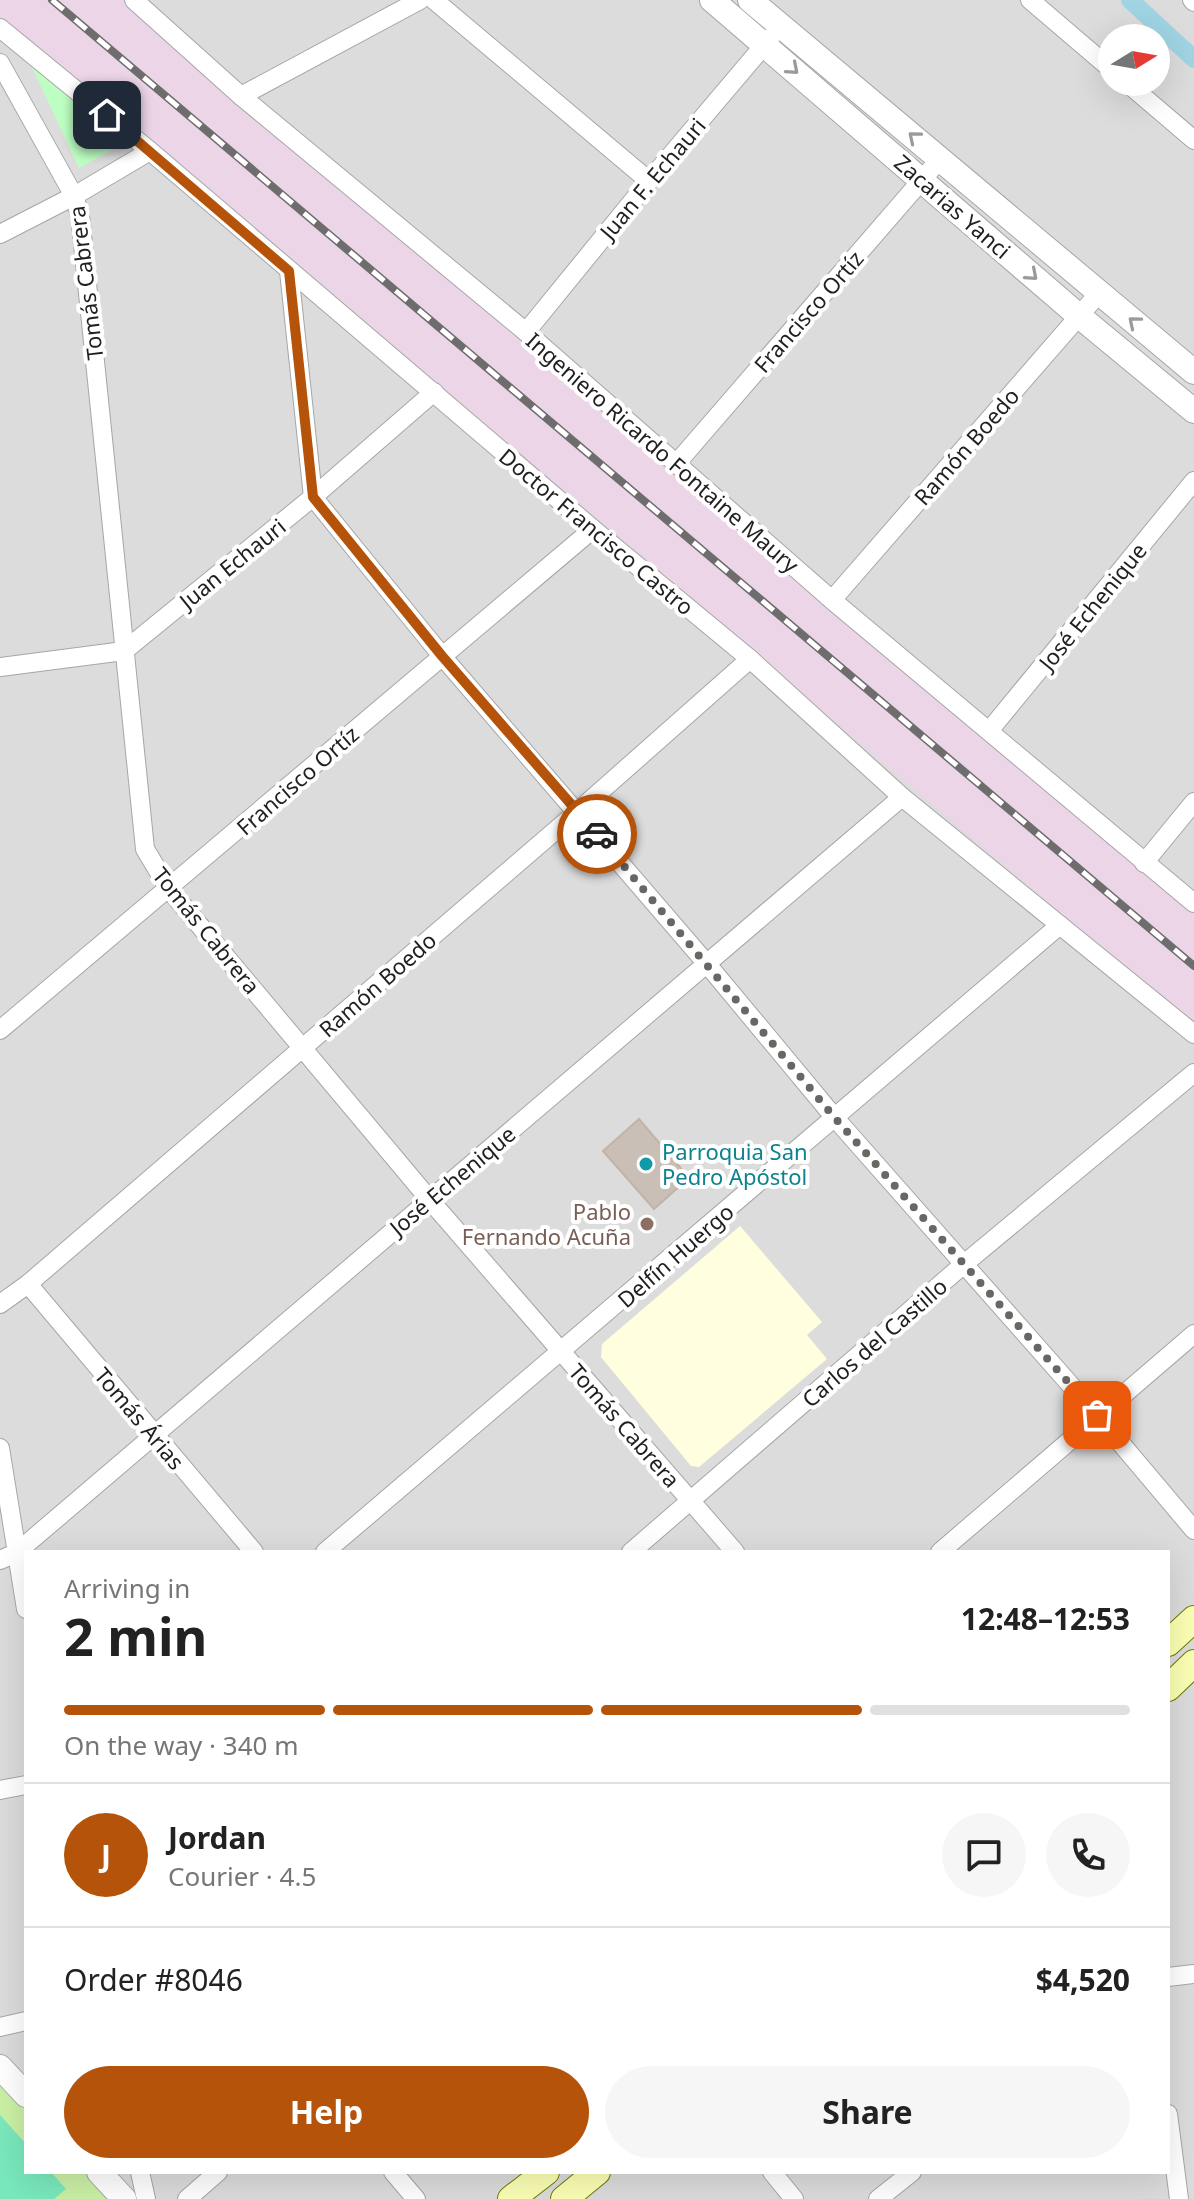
<!DOCTYPE html>
<html lang="en">
<head>
<meta charset="utf-8">
<style>
	:root { --surface:#fff; --page:#f6f6f6; --text:#222; --muted:#767676; --line:#e0e0e0; --accent:#b45309 }
	body { margin:0; font-family:"Noto Sans",sans-serif; background:var(--page); color:var(--text); height:100vh; display:flex; flex-direction:column; font-size:30px; white-space:nowrap }
	* { box-sizing:border-box; margin:0 }
	p { font-size:26px; color:var(--muted) }
	.icon { flex:none; width:44px; height:44px; fill:none; stroke:currentColor; stroke-width:2; stroke-linecap:round; stroke-linejoin:round }
	.map { position:relative; flex:1; overflow:hidden }
	.details { position:absolute; left:24px; top:1550px; width:1146px; height:624px; display:flex; flex-direction:column; background:var(--surface); border-radius:0px; box-shadow:0 8px 32px #0002 }
	.details>* { flex:none }
	.needle { width:52px; rotate:79deg }
	.controls { position:absolute; left:1098px; top:24px; display:grid; gap:16px }
	.controls a { display:grid; place-items:center; width:72px; height:72px; border-radius:50%; background:var(--surface); box-shadow:0 8px 32px #0002; font-size:40px }
	.pin { position:absolute; display:grid; place-items:center; width:68px; height:68px; color:#fff; margin:-34px; border-radius:16px; box-shadow:0 4px 12px #0006 }
	.courier { position:absolute; display:grid; place-items:center; width:80px; height:80px; margin:-40px; border:6px solid #b45309; border-radius:50%; background:#fff; color:#222; box-shadow:0 2px 10px #0007 }
	.headline em { font-style:normal; font-weight:700 }
	.headline div { display:flex; flex-direction:column-reverse }
	.headline { display:flex; align-items:center; justify-content:space-between; height:136px; padding:0 40px }
	h1 { font-size:52px; font-weight:700; line-height:60px }
	.bar { display:grid; grid-template-columns:repeat(4,1fr); gap:12px 8px; align-content:center; height:96px; padding:0 40px }
	.bar i { height:10px; border-radius:6px; background:var(--line) }
	.bar .on { background:var(--accent) }
	.bar p { grid-column:span 4 }
	.line { display:flex; align-items:center; gap:20px; padding:0 40px; border-top:2px solid var(--line) }
	.line div { flex:1 }
	.round { display:grid; place-items:center; flex:none; width:84px; height:84px; border-radius:42px; background:var(--page) }
	.button { display:flex; gap:16px; margin-top:auto; padding:16px 40px }
	.button a { flex:1; height:92px; border-radius:48px; background:var(--accent); color:#fff; font-size:32px; font-weight:700; line-height:92px; text-align:center }
	.button a+a { background:var(--page); color:var(--text) }
	.map>svg:first-child { display:block }
</style>
</head>
<body>
<div class="map">
<svg width="1194" height="2199" viewBox="0 0 1194 2199">
	<rect width="100%" height="100%" fill="#f1ece4"/>
	<!-- residential -->
	<path fill="#dddcdc" fill-rule="evenodd" d="M0 0H1194V2199H0ZM1112 38H1156V82H1112ZM26 1552H1168V2172H26Z"/>
	<!-- industrial -->
	<polygon fill="#ebd5e7" points="0,0 134,0 1194,899 1194,1025 898,776 630,546 0,21"/>
	<!-- education -->
	<polygon fill="#ffffdf" points="740,1226 822,1322 807,1335 827,1359 699,1467 691,1466 601,1357 602,1344"/>
	<!-- grass -->
	<polygon fill="#caf0a5" points="0,2079 26,2108 26,2172 83,2172 107,2199 0,2199"/>
	<!-- park -->
	<polygon fill="#bdffc2" points="31,65 123,144 79,168"/>
	<!-- pitch -->
	<polygon fill="#7ae8bd" points="0,2115 26,2144 26,2172 51,2172 66,2189 54,2199 0,2199"/>
	<g fill="none" stroke-linecap="round" stroke-linejoin="round">
		<!-- canal -->
		<polyline stroke="#a0d4e3" stroke-width="18" points="1130,0 1194,59"/>
	</g>
	<!-- building -->
	<polygon fill="#c9bfb7" stroke="#c4b3a5" stroke-width="2" points="639,1119 689,1178 654,1209 603,1151"/>
	<g fill="none" stroke-linecap="round" stroke-linejoin="round">
		<defs>
			<g id="minor">
				<polyline points="134,0 241,96 526,332 832,600 1194,903"/>
				<polyline points="434,0 649,181"/>
				<polyline points="1030,0 1112,70"/>
				<polyline points="1192,0 1194,2"/>
				<polyline points="0,28 150,151 593,529 750,659 902,797 1194,1034"/>
				<polyline points="0,63 74,196 80,215 145,849 169,889 429,1199 735,1552"/>
				<polyline points="1126,82 1194,140"/>
				<polyline points="241,96 420,0"/>
				<polyline points="0,234 74,196 150,151"/>
				<polyline points="289,271 313,497 442,656 707,964 835,1118 1097,1415 1194,1530"/>
				<polyline points="526,332 649,181 771,37"/>
				<polyline points="676,464 940,159"/>
				<polyline points="832,600 1099,293"/>
				<polyline points="0,667 124,651 313,497 434,392"/>
				<polyline points="989,731 1194,481"/>
				<polyline points="1144,863 1194,802"/>
				<polyline points="0,1030 593,529"/>
				<polyline points="28,1284 254,1552"/>
				<polyline points="0,1304 28,1284 577,812 750,659"/>
				<polyline points="0,1448 26,1609"/>
				<polyline points="325,1552 1060,925"/>
				<polyline points="631,1552 964,1264 1194,1073"/>
				<polyline points="940,1552 1194,1334"/>
				<polyline points="0,1560 16,1553 902,797"/>
				<polyline points="0,1790 26,1785"/>
				<polyline points="1168,1977 1194,1974"/>
				<polyline points="0,2027 26,2021"/>
				<polyline points="1168,2114 1179,2199"/>
				<polyline points="140,2172 146,2199"/>
				<polyline points="393,2172 416,2199"/>
				<polyline points="772,2172 794,2199"/>
				<polyline points="187,2199 218,2172"/>
				<polyline points="878,2199 912,2172"/>
			</g>
			<g id="tertiary">
				<polyline points="712,0 1079,316 1194,411"/>
				<polyline points="750,0 1194,372"/>
				<polyline points="0,2067 26,2095"/>
				<polyline points="99,2172 124,2199"/>
			</g>
			<g id="secondary">
				<polyline points="1168,1643 1194,1619"/>
				<polyline points="1168,1688 1194,1663"/>
				<polyline points="511,2199 546,2172"/>
				<polyline points="564,2199 597,2172"/>
			</g>
		</defs>
		<!-- minor casing -->
		<use href="#minor" stroke="#a6a6a6" stroke-width="20"/>
		<!-- tertiary casing -->
		<use href="#tertiary" stroke="#a6a6a6" stroke-width="26"/>
		<!-- secondary casing -->
		<use href="#secondary" stroke="#6e7c00" stroke-width="28"/>
		<!-- minor -->
		<use href="#minor" stroke="#fff" stroke-width="18"/>
		<!-- tertiary -->
		<use href="#tertiary" stroke="#fff" stroke-width="24"/>
		<!-- secondary -->
		<use href="#secondary" stroke="#fbffb4" stroke-width="26"/>
		<defs>
			<polyline id="rail" points="52,0 1194,966"/>
		</defs>
		<!-- rail casing -->
		<use href="#rail" stroke="#6d6d6d" stroke-width="8"/>
		<!-- rail -->
		<use href="#rail" stroke="#fff" stroke-width="5" stroke-dasharray="15" stroke-linecap="butt"/>
	</g>
	<!-- one-way arrows -->
	<defs><path id="oneway-chevron" d="M-2-3.5L2.5 0L-2 3.5" fill="none" stroke-width="1.6" stroke-linecap="round" stroke-linejoin="round" transform="scale(2)"/></defs>
	<g stroke="#9a9a9a">
		<use href="#oneway-chevron" transform="translate(793 69) rotate(41)"/>
		<use href="#oneway-chevron" transform="translate(914 137) rotate(-140)"/>
		<use href="#oneway-chevron" transform="translate(1032 275) rotate(41)"/>
		<use href="#oneway-chevron" transform="translate(1134 322) rotate(-140)"/>
	</g>
	<g fill="none" stroke-linecap="round" stroke-linejoin="round">
		<!-- done -->
		<polyline stroke="#686764" stroke-width="8" stroke-dasharray="0 14.4" points="597,834 835,1118 1097,1415"/>
		<!-- route -->
		<polyline stroke="#b45309" stroke-width="10" points="107,115 289,271 313,497 442,656 597,834"/>
	</g>
	<!-- markers -->
	<circle fill="#0f9aa8" stroke="#fff" stroke-width="3" cx="646" cy="1164" r="8"/>
	<circle fill="#8d6e63" stroke="#fff" stroke-width="3" cx="647" cy="1224" r="8"/>
	<g text-anchor="middle" dominant-baseline="central" stroke-width="8" stroke-linejoin="round" paint-order="stroke">
		<!-- street labels -->
		<g font-size="22" fill="#1f1f1f" stroke="#fff">
			<text transform="translate(652 178) rotate(-50)">Juan F. Echauri</text>
			<text transform="translate(953 206) rotate(41)">Zacarias Yanci</text>
			<text transform="translate(85 283) rotate(-97)">Tomás Cabrera</text>
			<text transform="translate(808 311) rotate(-49)">Francisco Ortíz</text>
			<text transform="translate(966 446) rotate(-49)">Ramón Boedo</text>
			<text transform="translate(663 452) rotate(41)">Ingeniero Ricardo Fontaine Maury</text>
			<text transform="translate(597 531) rotate(40)">Doctor Francisco Castro</text>
			<text transform="translate(232 563) rotate(-39)">Juan Echauri</text>
			<text transform="translate(1092 606) rotate(-51)">José Echenique</text>
			<text transform="translate(297 780) rotate(-41)">Francisco Ortíz</text>
			<text transform="translate(207 930) rotate(51)">Tomás Cabrera</text>
			<text transform="translate(377 984) rotate(-41)">Ramón Boedo</text>
			<text transform="translate(452 1180) rotate(-40)">José Echenique</text>
			<text transform="translate(675 1255) rotate(-41)">Delfín Huergo</text>
			<text transform="translate(874 1342) rotate(-41)">Carlos del Castillo</text>
			<text transform="translate(140 1418) rotate(50)">Tomás Árias</text>
			<text transform="translate(625 1425) rotate(49)">Tomás Cabrera</text>
		</g>
		<!-- culture labels -->
		<g font-size="22" fill="#0d838f" stroke="#fff" text-anchor="start">
			<text x="662" y="1151">Parroquia San<tspan x="662" dy="25">Pedro Apóstol</tspan></text>
		</g>
		<!-- education labels -->
		<g font-size="22" fill="#785e54" stroke="#fff" text-anchor="end">
			<text x="631" y="1211">Pablo<tspan x="631" dy="25">Fernando Acuña</tspan></text>
		</g>
	</g>
</svg>
<div class="controls">
<a><svg class="needle" viewBox="-14 -14 28 28"><path d="M0-13l5 13h-10z" fill="#e53935"/><path d="M0 13l5-13h-10z" fill="#767676"/></svg></a>
</div>
<div class="pin" style="left:1097px;top:1415px;background:#ea580c"><svg class="icon" aria-label="bag" viewBox="0 0 24 24"><path d="M5 8h14l-1 12H6zM9 8a3 3 0 0 1 6 0"/></svg></div>
<div class="pin" style="left:107px;top:115px;background:#1f2937"><svg class="icon" aria-label="home" viewBox="0 0 24 24"><path d="M3 11l9-7 9 7M6 9v11h12V9"/></svg></div>
<div class="courier" style="left:597px;top:834px"><svg class="icon" aria-label="car" viewBox="0 0 24 24"><path d="M5 17H2v-5l4-1 3-4h7l3 4 3 1v5h-3M9 17h6M6 11h13"/><circle cx="7" cy="17" r="2"/><circle cx="17" cy="17" r="2"/></svg></div>
<section class="details">
<div class="headline"><div><h1>2 min</h1><p>Arriving in</p></div><em>12:48–12:53</em></div>
<div class="bar"><i class="on"></i><i class="on"></i><i class="on"></i><i></i><p>On the way · 340 m</p></div>
<div class="line" style="height:144px"><b class="round" style="background:var(--accent);color:#fff">J</b><div><b>Jordan</b><p>Courier · 4.5</p></div><a class="round"><svg class="icon" aria-label="chat" viewBox="0 0 24 24"><path d="M4 5h16v11H9l-5 4z"/></svg></a><a class="round"><svg class="icon" aria-label="phone" viewBox="0 0 24 24"><path d="M5 4h4l2 5-3 2q2 4 5 5l2-3 5 2v4C11 20 4 13 5 4z"/></svg></a></div>
<div class="line" style="height:104px"><div>Order #8046</div><b>$4,520</b></div>
<div class="button"><a>Help</a><a>Share</a></div>
</section>
</div>
</body>
</html>
